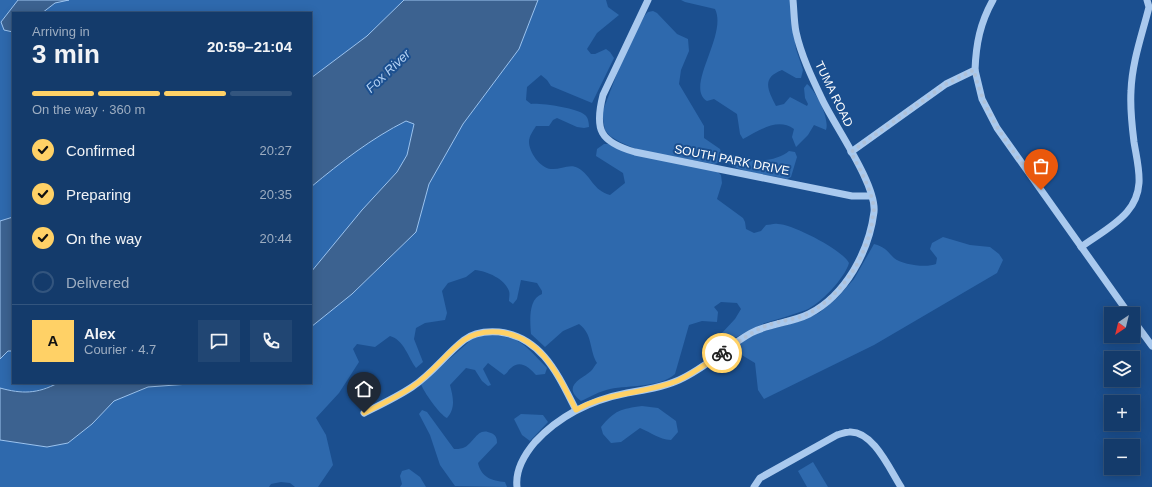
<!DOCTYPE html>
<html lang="en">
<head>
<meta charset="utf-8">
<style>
	:root { --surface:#143b6b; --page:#214673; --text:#f1f3f6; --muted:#9dadc1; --line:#33557e; --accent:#ffd166 }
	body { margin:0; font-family:Arial,sans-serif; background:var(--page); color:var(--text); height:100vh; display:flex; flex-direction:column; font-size:15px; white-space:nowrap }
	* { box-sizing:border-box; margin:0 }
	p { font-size:13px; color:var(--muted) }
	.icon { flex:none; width:22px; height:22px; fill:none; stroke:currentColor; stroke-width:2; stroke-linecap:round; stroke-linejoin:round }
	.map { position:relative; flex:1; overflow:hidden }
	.panel { position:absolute; left:12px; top:12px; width:300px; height:372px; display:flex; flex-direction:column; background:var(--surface); border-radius:0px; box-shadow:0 2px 10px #0003,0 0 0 1px var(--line) }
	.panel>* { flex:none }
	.needle { width:26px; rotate:215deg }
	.fabs { position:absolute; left:1104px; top:307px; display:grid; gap:8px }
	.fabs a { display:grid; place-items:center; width:36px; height:36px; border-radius:0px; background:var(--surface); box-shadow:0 2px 10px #0003,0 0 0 1px var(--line); font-size:20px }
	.pin { position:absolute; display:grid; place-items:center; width:34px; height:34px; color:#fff; margin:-41px -17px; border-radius:50% 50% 50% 0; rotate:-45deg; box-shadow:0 0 4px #0007 }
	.pin .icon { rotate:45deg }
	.courier { position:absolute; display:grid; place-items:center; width:40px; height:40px; margin:-20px; border:3px solid #ffd166; border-radius:50%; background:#fff; color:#222; box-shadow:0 1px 5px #0007 }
	.summary em { font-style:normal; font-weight:600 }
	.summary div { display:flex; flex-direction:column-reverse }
	.summary { display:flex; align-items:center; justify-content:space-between; height:68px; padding:0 20px }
	h1 { font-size:26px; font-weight:600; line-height:30px }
	.bar { display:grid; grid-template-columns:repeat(4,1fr); gap:6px 4px; align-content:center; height:48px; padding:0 20px }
	.bar i { height:5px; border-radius:3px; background:var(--line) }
	.bar .selected { background:var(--accent) }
	.bar p { grid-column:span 4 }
	.line { display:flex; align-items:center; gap:10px; padding:0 20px; border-top:1px solid var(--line) }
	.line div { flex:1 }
	.round { display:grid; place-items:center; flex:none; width:42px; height:42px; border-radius:0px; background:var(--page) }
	ol { padding:0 20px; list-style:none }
	li { display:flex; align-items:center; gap:12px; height:44px }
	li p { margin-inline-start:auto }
	li .icon { padding:4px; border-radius:50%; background:var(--accent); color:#111; stroke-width:4 }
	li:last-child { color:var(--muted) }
	li i { width:22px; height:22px; border:2px solid var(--line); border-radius:50% }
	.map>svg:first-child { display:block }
</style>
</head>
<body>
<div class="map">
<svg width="1152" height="487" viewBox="0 0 1152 487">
	<rect width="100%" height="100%" fill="#1b4f8f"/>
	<!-- green -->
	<g fill="#2e69ad">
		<polygon points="0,0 404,0 367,36 311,78 311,13 13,13 13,217 0,221"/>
		<path d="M538 0H606L608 7 619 15 597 33 587 49 591 54H595L606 49 610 52 614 58 592 103 551 86 547 80 541 75 527 87 526 100 531 104C541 103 577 108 585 115 588 117 589 123 589 127L584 128 577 127 557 118 553 120 549 126H536C533 131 529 136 529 142 529 152 540 168 551 169 560 170 570 163 578 168 592 176 592 190 610 195L625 183 623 173 596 156 597 149 604 144H609L718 172 721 175 722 183 717 199 743 218 745 222 746 229 754 233 761 231 766 225C770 225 774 223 778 224 792 224 843 250 849 263 845 278 820 304 806 310 792 315 778 319 765 323 752 328 741 335 729 341L723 340 721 334 735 319 741 309 737 303 721 302 714 307 718 312 717 322 702 321 689 325 675 374C659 388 630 385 610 389 600 391 590 397 581 401 561 386 582 379 591 371 593 369 595 365 597 363 589 350 593 334 579 324L563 331 545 347 531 334C530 321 528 299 542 294V291L537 283 521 280 517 299 513 304 509 301C509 298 510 294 509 291 505 279 487 271 475 270L466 277 448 283 442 291 447 313 445 320 425 323 416 328 414 339 423 362 416 368C408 357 404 340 390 336L375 347 357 344 353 349 359 362 339 393 316 418 326 435 333 465 318 487H295L290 483 281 482 271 484 269 487H0V440L47 447 68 443 92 424 114 401 148 387 203 383H311V327L352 294 416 232 429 184 463 124 519 49Z"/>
		<path d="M681 0H790L796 49 803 70 801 78H796L782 70C761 78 768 90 776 106L784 104 790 97 807 106 808 104 805 98 804 88 807 84C816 91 830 119 826 130L814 125 808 135 796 147 792 137 794 129C777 117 759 131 743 139L740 134 737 114 714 99 707 101C684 87 728 35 715 9L685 2Z"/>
		<polygon points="653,11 657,13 677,34 688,39 689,51 681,70 679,84 704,126 704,138 720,149 722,156 718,163 714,164 638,150 620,142 610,136 605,130 602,113 624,55 645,15 648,12"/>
		<path d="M406 121 414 123 407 155 397 172 362 210 311 272V187C341 162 372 138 406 121Z"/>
		<path d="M789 151 795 152 797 157 791 177 787 179C774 176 731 171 726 161L729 155C737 154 743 159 750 160 762 162 780 159 789 151Z"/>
		<path d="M943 237 970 245 990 247 999 254 1003 260 997 273 874 345 764 399 758 390 755 363 735 351 736 346 757 333 801 321 819 313 837 298 854 279 874 244C885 247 887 251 894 258 902 265 927 268 936 264L937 258 930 249 932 243Z"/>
		<path d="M483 335C520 336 522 342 547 368L545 374 536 375C530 368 520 359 511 368 508 370 508 373 504 375L488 363 483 369 491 385 488 386 482 381 475 370 466 368 450 385C453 397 456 408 447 418 440 415 423 391 421 384L472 339Z"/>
		<path d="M8 351H13V383H58C37 394 22 394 0 388V359Z"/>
		<path d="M642 406 658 408 676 421 678 432 671 440C658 439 652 433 640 428L621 442 611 443 603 434 601 427C615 410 621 409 642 406Z"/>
		<path d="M422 410 427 412 454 449C456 449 460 449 463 448 474 444 477 426 491 433 496 435 497 438 497 443L478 463C481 477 492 481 505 482L507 487 455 486 440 465 430 435 419 414Z"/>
		<polygon points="521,414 543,415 548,422 530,441 522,435 514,419"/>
		<polygon points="813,462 828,487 807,487 798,471"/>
		<polygon points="409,469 420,477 426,487 400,487 402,484 400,476 402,471"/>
	</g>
	<!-- water -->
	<g fill="#3c6290" stroke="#9cc4f0">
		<polygon points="18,0 69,0 55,3 42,13 13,13 13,32 4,30 1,22"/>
		<path d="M404 0H538L519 49 463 124 429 184 416 232 352 294 311 327V272L362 210 397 172 407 155 414 124 406 121C372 138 341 162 311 187V78L367 36Z"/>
		<polygon points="13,217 13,351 8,351 0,359 0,221"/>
		<path d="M58 383H203L148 387 114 401 92 424 68 443 47 447 0 440V388C22 394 37 394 58 383Z"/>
	</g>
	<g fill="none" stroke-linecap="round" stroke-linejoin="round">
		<!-- minor -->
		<g stroke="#a9c9ee" stroke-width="7">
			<path d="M648 0 603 95C594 130 600 142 635 152L852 196H871"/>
			<polyline points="975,70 982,99 997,128 1129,314"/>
			<path d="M851 152 946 84 975 70C976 44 980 23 993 0"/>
			<path d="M1081 247C1096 236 1115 226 1127 212 1146 190 1138 167 1134 142 1132 126 1130 107 1131 91 1132 62 1142 35 1149 7L1147 0"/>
			<polyline points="1133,320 1152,346"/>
			<path d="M364 413C380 405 397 397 412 387 432 374 446 354 464 340 474 332 486 331 499 332 542 337 558 375 576 410"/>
			<path d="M517 487C515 470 524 455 535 442 560 415 591 400 627 393 645 390 663 387 679 380 706 368 726 347 751 333 770 323 791 323 809 314 846 295 869 251 874 212 877 185 834 125 822 99 812 78 801 55 796 32 794 22 794 10 793 0"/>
			<path d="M754 487 760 478 837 435C841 434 845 432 849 432 873 430 890 470 901 487"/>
		</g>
	</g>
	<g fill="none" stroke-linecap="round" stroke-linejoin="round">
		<!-- done -->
		<path stroke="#afc1d8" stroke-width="4" stroke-dasharray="0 7.2" d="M722 353C737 343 751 331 769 325 781 320 798 320 810 313 842 294 865 260 872 223 872 218 874 213 874 208 871 188 860 170 851 152L946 84 974 70C985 119 1013 150 1041 190"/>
		<!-- route -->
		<path stroke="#ffd166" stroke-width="5" d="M364 413C380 405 397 397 412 387 433 373 446 353 464 340 474 333 486 331 499 332 542 337 558 375 576 410 607 392 644 394 677 381 693 374 707 363 722 353"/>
	</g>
	<g text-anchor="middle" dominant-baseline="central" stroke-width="4" stroke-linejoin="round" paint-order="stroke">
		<!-- street labels -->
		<g font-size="12" fill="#fff" stroke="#1b4f8f">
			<text transform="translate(834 94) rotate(64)">TUMA ROAD</text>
			<text transform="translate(732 160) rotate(11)">SOUTH PARK DRIVE</text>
		</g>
		<!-- water labels -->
		<g font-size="13" font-style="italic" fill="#b5d3f5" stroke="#1b4f8f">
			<text transform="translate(388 71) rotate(-44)">Fox River</text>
		</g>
	</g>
</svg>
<div class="fabs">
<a><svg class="needle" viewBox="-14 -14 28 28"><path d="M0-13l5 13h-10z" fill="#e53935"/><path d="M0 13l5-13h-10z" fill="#9dadc1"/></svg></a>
<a><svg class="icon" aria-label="layers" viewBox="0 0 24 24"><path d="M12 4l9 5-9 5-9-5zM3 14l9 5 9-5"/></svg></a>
<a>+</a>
<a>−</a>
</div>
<div class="pin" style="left:1041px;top:190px;background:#ea580c"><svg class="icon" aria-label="bag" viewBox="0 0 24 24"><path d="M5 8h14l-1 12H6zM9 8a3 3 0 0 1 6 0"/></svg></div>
<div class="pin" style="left:364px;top:413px;background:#1f2937"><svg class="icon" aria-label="home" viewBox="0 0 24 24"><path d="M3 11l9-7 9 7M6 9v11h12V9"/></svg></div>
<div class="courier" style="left:722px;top:353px"><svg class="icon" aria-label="bike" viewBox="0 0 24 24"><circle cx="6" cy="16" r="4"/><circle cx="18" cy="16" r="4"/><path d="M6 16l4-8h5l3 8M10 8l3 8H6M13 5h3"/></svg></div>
<section class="panel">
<div class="summary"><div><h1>3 min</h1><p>Arriving in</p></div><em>20:59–21:04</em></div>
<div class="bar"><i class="selected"></i><i class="selected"></i><i class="selected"></i><i></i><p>On the way · 360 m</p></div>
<ol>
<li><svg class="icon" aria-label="check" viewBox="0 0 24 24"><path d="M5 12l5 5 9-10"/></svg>Confirmed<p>20:27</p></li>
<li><svg class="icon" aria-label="check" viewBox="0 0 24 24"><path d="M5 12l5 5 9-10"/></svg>Preparing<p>20:35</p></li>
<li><svg class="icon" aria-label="check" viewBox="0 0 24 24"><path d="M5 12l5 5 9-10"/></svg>On the way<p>20:44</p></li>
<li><i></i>Delivered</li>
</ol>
<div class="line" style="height:72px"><b class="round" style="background:var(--accent);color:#111">A</b><div><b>Alex</b><p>Courier · 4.7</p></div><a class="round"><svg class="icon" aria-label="chat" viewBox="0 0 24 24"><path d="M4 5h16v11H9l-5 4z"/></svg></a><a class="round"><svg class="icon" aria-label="phone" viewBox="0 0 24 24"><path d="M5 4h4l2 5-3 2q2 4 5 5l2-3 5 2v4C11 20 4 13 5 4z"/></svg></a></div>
</section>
</div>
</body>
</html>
